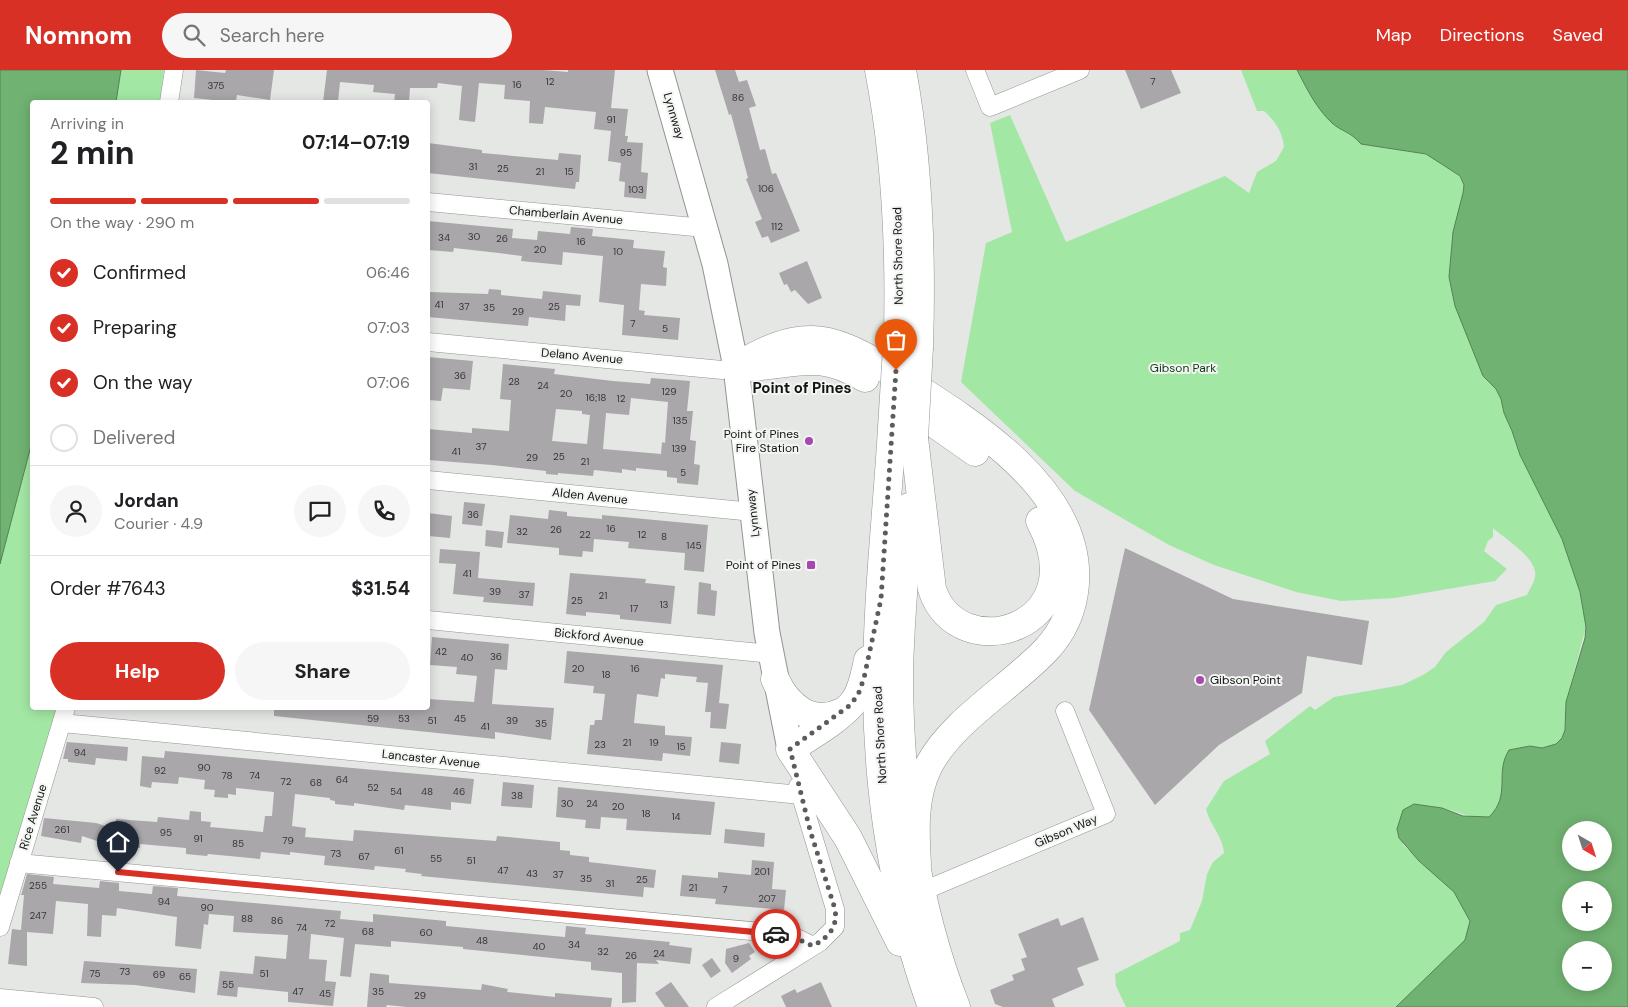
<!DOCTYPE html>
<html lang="en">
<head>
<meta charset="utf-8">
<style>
	:root { --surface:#fff; --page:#f6f6f6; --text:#202124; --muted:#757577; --line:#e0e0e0; --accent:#d93025 }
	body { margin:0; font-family:"DM Sans",sans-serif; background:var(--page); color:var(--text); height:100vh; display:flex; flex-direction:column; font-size:19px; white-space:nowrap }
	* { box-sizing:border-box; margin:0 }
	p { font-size:16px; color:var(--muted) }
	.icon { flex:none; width:28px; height:28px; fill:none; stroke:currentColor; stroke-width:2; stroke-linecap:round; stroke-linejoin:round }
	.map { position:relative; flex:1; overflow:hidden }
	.drawer { position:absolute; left:30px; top:30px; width:400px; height:610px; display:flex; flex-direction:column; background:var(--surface); border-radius:5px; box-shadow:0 2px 12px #0003 }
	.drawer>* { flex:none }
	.needle { width:32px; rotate:141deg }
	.tools { position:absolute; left:1562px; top:751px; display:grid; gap:10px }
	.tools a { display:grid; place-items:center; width:50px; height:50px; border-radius:50%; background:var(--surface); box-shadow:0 2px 12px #0003; font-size:25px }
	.pin { position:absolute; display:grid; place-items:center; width:42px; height:42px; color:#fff; margin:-51px -21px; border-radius:50% 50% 50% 0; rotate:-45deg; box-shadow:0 0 5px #0007 }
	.pin .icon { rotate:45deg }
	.courier { position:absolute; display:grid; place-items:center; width:50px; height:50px; margin:-25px; border:4px solid #d93025; border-radius:50%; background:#fff; color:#222; box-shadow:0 1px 6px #0007 }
	.overview em { font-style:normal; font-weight:700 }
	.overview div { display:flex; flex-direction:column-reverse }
	.overview { display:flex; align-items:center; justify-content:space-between; height:85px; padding:0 20px }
	h1 { font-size:32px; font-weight:700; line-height:38px }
	.bar { display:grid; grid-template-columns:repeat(4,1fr); gap:8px 5px; align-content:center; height:60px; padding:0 20px }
	.bar i { height:6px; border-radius:4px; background:var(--line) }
	.bar .selected { background:var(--accent) }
	.bar p { grid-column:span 4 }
	.line { display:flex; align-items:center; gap:12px; padding:0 20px; border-top:1px solid var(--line) }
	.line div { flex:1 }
	.round { display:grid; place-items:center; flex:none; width:52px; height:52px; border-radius:26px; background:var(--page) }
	ol { padding:0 20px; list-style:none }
	li { display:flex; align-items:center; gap:15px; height:55px }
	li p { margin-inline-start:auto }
	li .icon { padding:5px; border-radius:50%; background:var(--accent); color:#fff; stroke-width:4 }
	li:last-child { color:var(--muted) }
	li i { width:28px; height:28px; border:2px solid var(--line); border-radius:50% }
	.primary-button { display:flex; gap:10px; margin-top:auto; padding:10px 20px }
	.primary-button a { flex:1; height:58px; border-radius:30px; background:var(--accent); color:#fff; font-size:20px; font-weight:700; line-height:58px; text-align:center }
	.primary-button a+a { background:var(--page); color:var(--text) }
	header { display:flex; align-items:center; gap:30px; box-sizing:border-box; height:70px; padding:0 25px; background:var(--accent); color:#fff }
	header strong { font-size:24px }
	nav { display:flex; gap:28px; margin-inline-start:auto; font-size:18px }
	.search { width:350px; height:45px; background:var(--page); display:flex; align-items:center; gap:12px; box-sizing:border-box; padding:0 18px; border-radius:28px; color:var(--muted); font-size:19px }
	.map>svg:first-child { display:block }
</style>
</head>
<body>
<header>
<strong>Nomnom</strong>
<div class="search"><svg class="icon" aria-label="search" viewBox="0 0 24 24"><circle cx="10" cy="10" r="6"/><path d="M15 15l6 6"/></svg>Search here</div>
<nav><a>Map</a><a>Directions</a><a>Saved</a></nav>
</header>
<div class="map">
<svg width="1628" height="937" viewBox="0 0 1628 937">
	<rect width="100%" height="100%" fill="#e5e7e5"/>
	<!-- green -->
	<g fill="#a3e7a4">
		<polygon points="121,0 164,0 160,32 116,32"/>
		<path d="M1241 0H1297C1307 19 1316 38 1332 53 1342 62 1350 61 1361 74L1426 84 1459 106 1464 115 1463 123 1452 171 1449 207 1470 273 1483 306 1496 319 1501 329 1504 343 1512 361 1520 385 1562 469 1580 522 1586 557 1566 632 1565 660 1562 668 1556 674 1542 678 1530 676 1502 716V730L1489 747C1466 748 1461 742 1442 738 1433 736 1424 736 1414 734L1403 775 1454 822 1470 851 1465 870 1396 937H1126L1116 916 1115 904 1180 871V863L1190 860 1202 831 1207 804 1213 792 1224 783C1223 767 1210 755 1206 739L1224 711 1270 684 1265 671 1310 636 1315 640 1334 627 1402 615 1423 605 1435 597 1446 582 1484 552 1496 535 1527 525C1529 520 1534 513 1535 507 1539 489 1505 469 1493 458V467L1488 471 1484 481 1507 499 1495 511 1395 528 1341 531 1296 522 1214 495 1169 475 1075 421 961 312 986 173 1012 162 990 53 1010 45 1066 172 1225 106 1249 123 1257 102 1276 91 1284 77C1283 63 1275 51 1264 41H1257Z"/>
		<polygon points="32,372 32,638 56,638 45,682 0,829 0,494"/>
	</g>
	<!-- water -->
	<g fill="#70b271" stroke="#548254" fill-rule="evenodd">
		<polygon points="0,0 121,0 116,32 32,32 32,372 0,494"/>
		<path d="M1297 0H1628V937H1396L1465 870 1470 851 1454 822 1419 791 1399 768 1397 759 1403 740 1414 734 1442 738 1463 746 1489 747C1512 724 1494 704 1509 680L1530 676 1542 678 1556 674 1562 668 1565 660 1566 632 1585 568 1586 557 1580 522 1562 469 1520 385 1512 361 1504 343 1501 329 1496 319 1483 306 1455 236 1449 207 1453 162 1463 123 1464 115 1460 106 1426 84 1361 74C1350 61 1342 62 1332 53 1316 38 1307 19 1297 0ZM1571 760H1604V792H1571ZM1571 820H1604V852H1571ZM1571 880H1604V912H1571Z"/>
	</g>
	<!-- building -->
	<g fill="#aaa7aa" fill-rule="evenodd">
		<polygon points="196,0 225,3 226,0 274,0 270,30 237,25 236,32 213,32 213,30 194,28"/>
		<polygon points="327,0 543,0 568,2 568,0 615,0 611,38 628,39 625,66 628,66 627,72 643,73 641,102 648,103 646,129 624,127 625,112 619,111 621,93 608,91 611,61 594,59 596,42 545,37 543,54 529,53 530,31 504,29 505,15 479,13 475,52 459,50 462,16 438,13 437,18 410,18 409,32 394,32 395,24 373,22 374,15 340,12 338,32 323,32"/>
		<polygon points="715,0 735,0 739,12 747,10 756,36 749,38 760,80 765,79 772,104 776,103 800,161 771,173 768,166 762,168 755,152 762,149 746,109 748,108 731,44 729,45"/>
		<polygon points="1125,0 1171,0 1181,23 1141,39"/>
		<polygon points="428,73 482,80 482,83 558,90 559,83 581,85 579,112 576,112 575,119 428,103"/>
		<polygon points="428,151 513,159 512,168 537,170 538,161 570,164 571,157 593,159 592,166 634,170 633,178 665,181 663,197 667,198 666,216 641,214 639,240 645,241 644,245 680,248 678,270 622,265 624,235 599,232 603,186 563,182 562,195 521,191 522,186 499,183 454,178 453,182 428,180"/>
		<polygon points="807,191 822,228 808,234 795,220 791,222 787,214 784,215 779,203"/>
		<polygon points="489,219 501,220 501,225 542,229 543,221 581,225 580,236 566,235 565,251 529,247 528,256 428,247 430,222 488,224"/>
		<polygon points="428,287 473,291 470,320 443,318 441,331 428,330"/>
		<path d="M503 294 555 299 554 304 613 311 650 314 651 308 690 311 687 341H693L690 370 696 371 694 394 700 395 698 415 677 413V408L667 407V401L636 398V401L622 399V403L594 400 593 406 558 403V405L546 404V401L492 395 428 390V359L472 363V358L509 361 511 330 500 329ZM631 328 668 332 665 373 662 372 661 384 603 379 606 343 629 345ZM556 339 582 341V344L590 345 587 374 552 371Z"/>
		<polygon points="464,432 485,434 482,456 462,454"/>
		<polygon points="549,440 567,442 567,446 602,449 602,445 708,455 704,502 684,500 685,483 628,478 629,472 594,469 593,482 583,481 582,487 559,485 559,478 507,473 510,445 548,449"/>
		<polygon points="428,443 452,446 450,468 428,466"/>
		<polygon points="486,460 504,462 502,478 485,476"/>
		<polygon points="1125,478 1233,529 1369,551 1362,595 1307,586 1302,623 1219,675 1155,735 1089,640"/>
		<polygon points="440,479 480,482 478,508 535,513 533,536 483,532 484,527 453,524 456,494 439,493"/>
		<polygon points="570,503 646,509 645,513 675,516 671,554 620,549 620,545 586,542 586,546 566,544"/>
		<polygon points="699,512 711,514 711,520 717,521 715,546 697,544"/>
		<polygon points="432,567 509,574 507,600 495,599 492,634 554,638 551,670 495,662 495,669 274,646 274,638 364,638 395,640 395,638 428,638 428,629 474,632 477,606 456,604 457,597 430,595"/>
		<polygon points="567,581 723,595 719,633 729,634 726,659 710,658 711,642 705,642 708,613 696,612 697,607 665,604 665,609 661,608 658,627 637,624 634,653 665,656 665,665 692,667 690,686 663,683 662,691 587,684 590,655 594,655 595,650 602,650 605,624 593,623 594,616 564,613"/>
		<polygon points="67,672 128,677 127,691 96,688 95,695 68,692 68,689 63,689"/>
		<polygon points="721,672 741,674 739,694 719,692"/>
		<polygon points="165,681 474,709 471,734 451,732 451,740 405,735 404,740 354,733 354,736 335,734 335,731 330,730 330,728 295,724 292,756 306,758 305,767 353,771 354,760 496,771 497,766 560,772 560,780 570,781 570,785 589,787 589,792 656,800 654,818 644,817 643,827 421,806 422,804 405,802 406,799 375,796 374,800 324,795 325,786 290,782 290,785 261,782 260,789 208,784 207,786 186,784 186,778 140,774 140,778 109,775 82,766 81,773 41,766 44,748 96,753 115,759 116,749 157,752 158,747 189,750 190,741 201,742 201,751 211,752 210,757 263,762 265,746 272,746 274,722 236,718 236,725 228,724 228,728 214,727 215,720 204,719 205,710 179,707 178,714 152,712 151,718 140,716 142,686 164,688"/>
		<polygon points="503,712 534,715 532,738 501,736"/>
		<polygon points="558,717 715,732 711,765 626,760 627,749 601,747 600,759 585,758 586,750 556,747"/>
		<polygon points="725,759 765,763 764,777 724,773"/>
		<polygon points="752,790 774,792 772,819 786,820 784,840 715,834 716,829 680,826 682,805 718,808 718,802 751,805"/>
		<polygon points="27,804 54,807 53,814 99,818 100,811 119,813 119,821 152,824 153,816 178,818 177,826 341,841 340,849 373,852 373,844 446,851 446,856 565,867 566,856 586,858 585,864 670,872 669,875 692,878 690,894 656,890 659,894 637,893 636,932 622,933 622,903 591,900 591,892 463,879 463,877 391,871 391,877 355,874 351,907 340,906 344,868 311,864 309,889 327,890 325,911 336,912 333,936 288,932 288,922 238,917 237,927 217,925 220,901 253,904 255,886 286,889 288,865 233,862 234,846 209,844 208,855 204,854 201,879 175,876 177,847 117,838 116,846 102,845 101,867 87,866 88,834 56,831 53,864 27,862 27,896 8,894 12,859 21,860 24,825 21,825 22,822"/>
		<polygon points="1083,847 1099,890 1077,898 1084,915 1052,929 1055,937 1003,937 995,934 990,920 1014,910 1012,905 1025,900 1021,889 1027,887 1018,864 1058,848 1061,856"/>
		<polygon points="749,873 755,882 749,886 751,889 732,903 725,893 726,879"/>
		<polygon points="712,888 721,901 711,908 702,895"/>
		<polygon points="84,891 197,899 195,923 135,915 81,913"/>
		<polygon points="370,903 389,905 389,913 481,920 482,914 508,919 507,922 555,927 555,923 612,928 611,937 407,937 387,935 386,937 367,937"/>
		<polygon points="671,912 689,937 665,937 655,923"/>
		<polygon points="821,912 832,937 786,937 781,926 795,919 797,923"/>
	</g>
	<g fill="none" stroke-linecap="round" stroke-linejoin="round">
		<defs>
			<g id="minor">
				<polyline points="975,0 990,37 1080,0"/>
				<polyline points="169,32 174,0"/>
				<polyline points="428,132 705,158"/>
				<polyline points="428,272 722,300 736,297"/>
				<polyline points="428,410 753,442"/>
				<polyline points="428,550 771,584"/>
				<polyline points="62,653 801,725"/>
				<polyline points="19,793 773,863 799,869 813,876"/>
				<polyline points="923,821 1106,744 1065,641"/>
				<polyline points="0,857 66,638"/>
				<polyline points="0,928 94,937"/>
				<polyline points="716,937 820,872 835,857 835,839 798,716"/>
			</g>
			<polyline id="secondary" points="660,0 715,194 736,297 767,563 790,679"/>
			<g id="trunk">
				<path d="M879 0C896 87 900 173 898 262"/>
				<path d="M902 0C919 92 922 184 919 277"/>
				<path d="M736 297C798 259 827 262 888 300 961 346 1082 415 1075 514 1073 539 1063 562 1046 580 1011 617 953 650 929 695 913 726 915 761 917 794"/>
				<path d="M750 297C800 294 818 280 865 308"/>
				<polyline points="904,332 975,382"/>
				<path d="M892 358C887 443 877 529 877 615 877 723 895 835 932 937"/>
				<path d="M914 368 932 519C957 599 1098 559 1040 451"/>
				<path d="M909 437C906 492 900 548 899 603 899 714 915 833 956 937"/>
				<path d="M868 590C865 603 863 618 855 630 842 648 809 667 790 679L848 768 900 872"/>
				<path d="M775 609C787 636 812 657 842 642"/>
			</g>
		</defs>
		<!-- minor casing -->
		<use href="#minor" stroke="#919491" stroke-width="19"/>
		<!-- secondary casing -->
		<use href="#secondary" stroke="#919491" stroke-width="27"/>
		<!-- trunk casing -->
		<use href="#trunk" stroke="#919491" stroke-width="29"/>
		<!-- minor -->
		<use href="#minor" stroke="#fff" stroke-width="18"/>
		<!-- secondary -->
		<use href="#secondary" stroke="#fff" stroke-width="25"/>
		<!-- trunk -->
		<use href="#trunk" stroke="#fff" stroke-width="28"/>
		<defs>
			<g id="trunk-bridge">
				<polyline points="892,358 898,262"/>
				<polyline points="914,368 919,277"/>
			</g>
		</defs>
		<!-- trunk-bridge casing -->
		<use href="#trunk-bridge" stroke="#919491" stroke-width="29" stroke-linecap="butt"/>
		<!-- trunk-bridge -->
		<use href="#trunk-bridge" stroke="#fff" stroke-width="28"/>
	</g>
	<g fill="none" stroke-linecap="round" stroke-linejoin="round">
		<!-- done -->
		<path stroke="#5b5d5b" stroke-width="5" stroke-dasharray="0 9" d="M776 864 798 869 813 876C828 867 838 858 835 839L810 760 790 679 849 636 858 625 864 608 881 529 896 300"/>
		<!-- route -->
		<polyline stroke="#d93025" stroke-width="6" points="118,802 776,864"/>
	</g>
	<!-- markers -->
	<g fill="#a747af" stroke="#f2f5f2" stroke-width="2">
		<circle cx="809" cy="371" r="5"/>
		<rect x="806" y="490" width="10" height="10" rx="2.5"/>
		<circle cx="1200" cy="610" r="5"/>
	</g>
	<g text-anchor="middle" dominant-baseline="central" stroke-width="4" stroke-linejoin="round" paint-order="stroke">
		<!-- number labels -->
		<g font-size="10" fill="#373737">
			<text x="550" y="11">12</text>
			<text x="1153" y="11">7</text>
			<text x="517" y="14">16</text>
			<text x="216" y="15">375</text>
			<text x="738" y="27">86</text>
			<text x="611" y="49">91</text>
			<text x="626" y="82">95</text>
			<text x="473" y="96">31</text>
			<text x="503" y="98">25</text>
			<text x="540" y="101">21</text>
			<text x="569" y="101">15</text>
			<text x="766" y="118">106</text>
			<text x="636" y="119">103</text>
			<text x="777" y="156">112</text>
			<text x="474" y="166">30</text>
			<text x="444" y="167">34</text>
			<text x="502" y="168">26</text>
			<text x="581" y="171">16</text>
			<text x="540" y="179">20</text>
			<text x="618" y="181">10</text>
			<text x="439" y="234">41</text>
			<text x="464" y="236">37</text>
			<text x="554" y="236">25</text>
			<text x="489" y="237">35</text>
			<text x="518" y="241">29</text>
			<text x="633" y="253">7</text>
			<text x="665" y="258">5</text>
			<text x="460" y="305">36</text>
			<text x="514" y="311">28</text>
			<text x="543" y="315">24</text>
			<text x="669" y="321">129</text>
			<text x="566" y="323">20</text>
			<text x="596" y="327">16;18</text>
			<text x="621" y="328">12</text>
			<text x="680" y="350">135</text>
			<text x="481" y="376">37</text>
			<text x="679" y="378">139</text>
			<text x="456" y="381">41</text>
			<text x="559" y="386">25</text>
			<text x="532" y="387">29</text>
			<text x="585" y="391">21</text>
			<text x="683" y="402">5</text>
			<text x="473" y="444">36</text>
			<text x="611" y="458">16</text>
			<text x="556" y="459">26</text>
			<text x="522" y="461">32</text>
			<text x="585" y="464">22</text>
			<text x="642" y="464">12</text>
			<text x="664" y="466">8</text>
			<text x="694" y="475">145</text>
			<text x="467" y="503">41</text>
			<text x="495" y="521">39</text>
			<text x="524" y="524">37</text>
			<text x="603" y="525">21</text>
			<text x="577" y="530">25</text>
			<text x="664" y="534">13</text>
			<text x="634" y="538">17</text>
			<text x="441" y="581">42</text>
			<text x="496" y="586">36</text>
			<text x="467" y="587">40</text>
			<text x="578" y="598">20</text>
			<text x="635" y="598">16</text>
			<text x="606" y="604">18</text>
			<text x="373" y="648">59</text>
			<text x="404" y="648">53</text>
			<text x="460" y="648">45</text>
			<text x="432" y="650">51</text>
			<text x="512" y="650">39</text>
			<text x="541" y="653">35</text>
			<text x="485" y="656">41</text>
			<text x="627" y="672">21</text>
			<text x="654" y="672">19</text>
			<text x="600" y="674">23</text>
			<text x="681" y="676">15</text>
			<text x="80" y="682">94</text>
			<text x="204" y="697">90</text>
			<text x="160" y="700">92</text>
			<text x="227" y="705">78</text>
			<text x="255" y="705">74</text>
			<text x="342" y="709">64</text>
			<text x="286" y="711">72</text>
			<text x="316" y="712">68</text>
			<text x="373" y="717">52</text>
			<text x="396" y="721">54</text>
			<text x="427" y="721">48</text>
			<text x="459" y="721">46</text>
			<text x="517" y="725">38</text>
			<text x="567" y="733">30</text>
			<text x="592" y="733">24</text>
			<text x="618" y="736">20</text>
			<text x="646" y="743">18</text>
			<text x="676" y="746">14</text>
			<text x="62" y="759">261</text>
			<text x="166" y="762">95</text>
			<text x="198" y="768">91</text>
			<text x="288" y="770">79</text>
			<text x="238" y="773">85</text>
			<text x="399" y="780">61</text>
			<text x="336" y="783">73</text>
			<text x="364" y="786">67</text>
			<text x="436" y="788">55</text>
			<text x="471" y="790">51</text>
			<text x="503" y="800">47</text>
			<text x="762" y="801">201</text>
			<text x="532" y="803">43</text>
			<text x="558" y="804">37</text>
			<text x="586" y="808">35</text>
			<text x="642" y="809">25</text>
			<text x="610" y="813">31</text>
			<text x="38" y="815">255</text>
			<text x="693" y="817">21</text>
			<text x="725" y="819">7</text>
			<text x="767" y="828">207</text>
			<text x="164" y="831">94</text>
			<text x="207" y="837">90</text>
			<text x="38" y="845">247</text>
			<text x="247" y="848">88</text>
			<text x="277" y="850">86</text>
			<text x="330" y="853">72</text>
			<text x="302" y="857">74</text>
			<text x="368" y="861">68</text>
			<text x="426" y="862">60</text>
			<text x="482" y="870">48</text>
			<text x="574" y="874">34</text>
			<text x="539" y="876">40</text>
			<text x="603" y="881">32</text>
			<text x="659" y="883">24</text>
			<text x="631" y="885">26</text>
			<text x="736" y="888">9</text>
			<text x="125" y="901">73</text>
			<text x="95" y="903">75</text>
			<text x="264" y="903">51</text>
			<text x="159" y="904">69</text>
			<text x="185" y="906">65</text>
			<text x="228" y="914">55</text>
			<text x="298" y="921">47</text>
			<text x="378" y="921">35</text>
			<text x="325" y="923">45</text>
			<text x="420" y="925">29</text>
		</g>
		<!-- street labels -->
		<g font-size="12" fill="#111211" stroke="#f2f5f2">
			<text transform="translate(674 46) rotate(74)">Lynnway</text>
			<text transform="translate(566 145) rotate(5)">Chamberlain Avenue</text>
			<text transform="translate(898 186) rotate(-91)">North Shore Road</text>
			<text transform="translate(582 286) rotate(5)">Delano Avenue</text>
			<text transform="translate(590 426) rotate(6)">Alden Avenue</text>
			<text transform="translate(753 443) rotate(-96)">Lynnway</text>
			<text transform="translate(599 567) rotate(6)">Bickford Avenue</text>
			<text transform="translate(880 665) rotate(-93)">North Shore Road</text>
			<text transform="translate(431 689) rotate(6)">Lancaster Avenue</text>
			<text transform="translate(33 747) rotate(-73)">Rice Avenue</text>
			<text transform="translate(1066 761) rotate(-23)">Gibson Way</text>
		</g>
		<!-- park labels -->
		<g font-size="12" fill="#0a3b10" stroke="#f2f5f2">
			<text x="1183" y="298">Gibson Park</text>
		</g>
		<!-- poi labels -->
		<g font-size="12" fill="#111211" stroke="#f2f5f2" text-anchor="end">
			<text x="799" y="364">Point of Pines<tspan x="799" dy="14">Fire Station</tspan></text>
			<text x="801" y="495">Point of Pines</text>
			<text x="1210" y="610" text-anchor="start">Gibson Point</text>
		</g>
		<!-- quarter labels -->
		<g font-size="15" font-weight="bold" fill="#111211" stroke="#f2f5f2">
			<text x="802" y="318">Point of Pines</text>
		</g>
	</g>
</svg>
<div class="tools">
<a><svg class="needle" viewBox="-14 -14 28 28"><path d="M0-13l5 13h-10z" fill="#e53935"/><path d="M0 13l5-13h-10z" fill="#757577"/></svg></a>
<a>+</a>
<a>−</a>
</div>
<div class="pin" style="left:896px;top:300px;background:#ea580c"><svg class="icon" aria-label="bag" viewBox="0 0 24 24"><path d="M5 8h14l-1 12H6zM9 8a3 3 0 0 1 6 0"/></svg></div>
<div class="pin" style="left:118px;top:802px;background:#1f2937"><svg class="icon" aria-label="home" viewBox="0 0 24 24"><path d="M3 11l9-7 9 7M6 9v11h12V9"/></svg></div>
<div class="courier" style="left:776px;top:864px"><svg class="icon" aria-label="car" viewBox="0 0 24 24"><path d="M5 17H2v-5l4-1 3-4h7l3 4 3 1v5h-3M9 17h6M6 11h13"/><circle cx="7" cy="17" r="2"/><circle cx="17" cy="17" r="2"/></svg></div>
<section class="drawer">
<div class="overview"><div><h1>2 min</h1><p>Arriving in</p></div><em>07:14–07:19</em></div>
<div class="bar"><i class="selected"></i><i class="selected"></i><i class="selected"></i><i></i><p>On the way · 290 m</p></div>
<ol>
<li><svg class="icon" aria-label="check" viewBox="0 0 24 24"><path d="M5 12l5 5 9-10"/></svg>Confirmed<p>06:46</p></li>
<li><svg class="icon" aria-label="check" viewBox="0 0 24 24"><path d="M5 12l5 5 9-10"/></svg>Preparing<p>07:03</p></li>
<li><svg class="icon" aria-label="check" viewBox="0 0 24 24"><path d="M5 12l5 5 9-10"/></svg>On the way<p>07:06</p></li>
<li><i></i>Delivered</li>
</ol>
<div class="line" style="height:90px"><a class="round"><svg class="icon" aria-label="person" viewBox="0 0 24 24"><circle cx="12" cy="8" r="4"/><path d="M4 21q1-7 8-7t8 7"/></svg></a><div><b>Jordan</b><p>Courier · 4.9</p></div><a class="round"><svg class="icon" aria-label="chat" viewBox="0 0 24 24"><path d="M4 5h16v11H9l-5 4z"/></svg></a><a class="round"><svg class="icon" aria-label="phone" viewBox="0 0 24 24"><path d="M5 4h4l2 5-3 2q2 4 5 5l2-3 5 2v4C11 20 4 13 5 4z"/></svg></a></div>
<div class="line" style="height:65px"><div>Order #7643</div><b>$31.54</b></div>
<div class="primary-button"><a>Help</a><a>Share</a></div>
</section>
</div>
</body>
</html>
